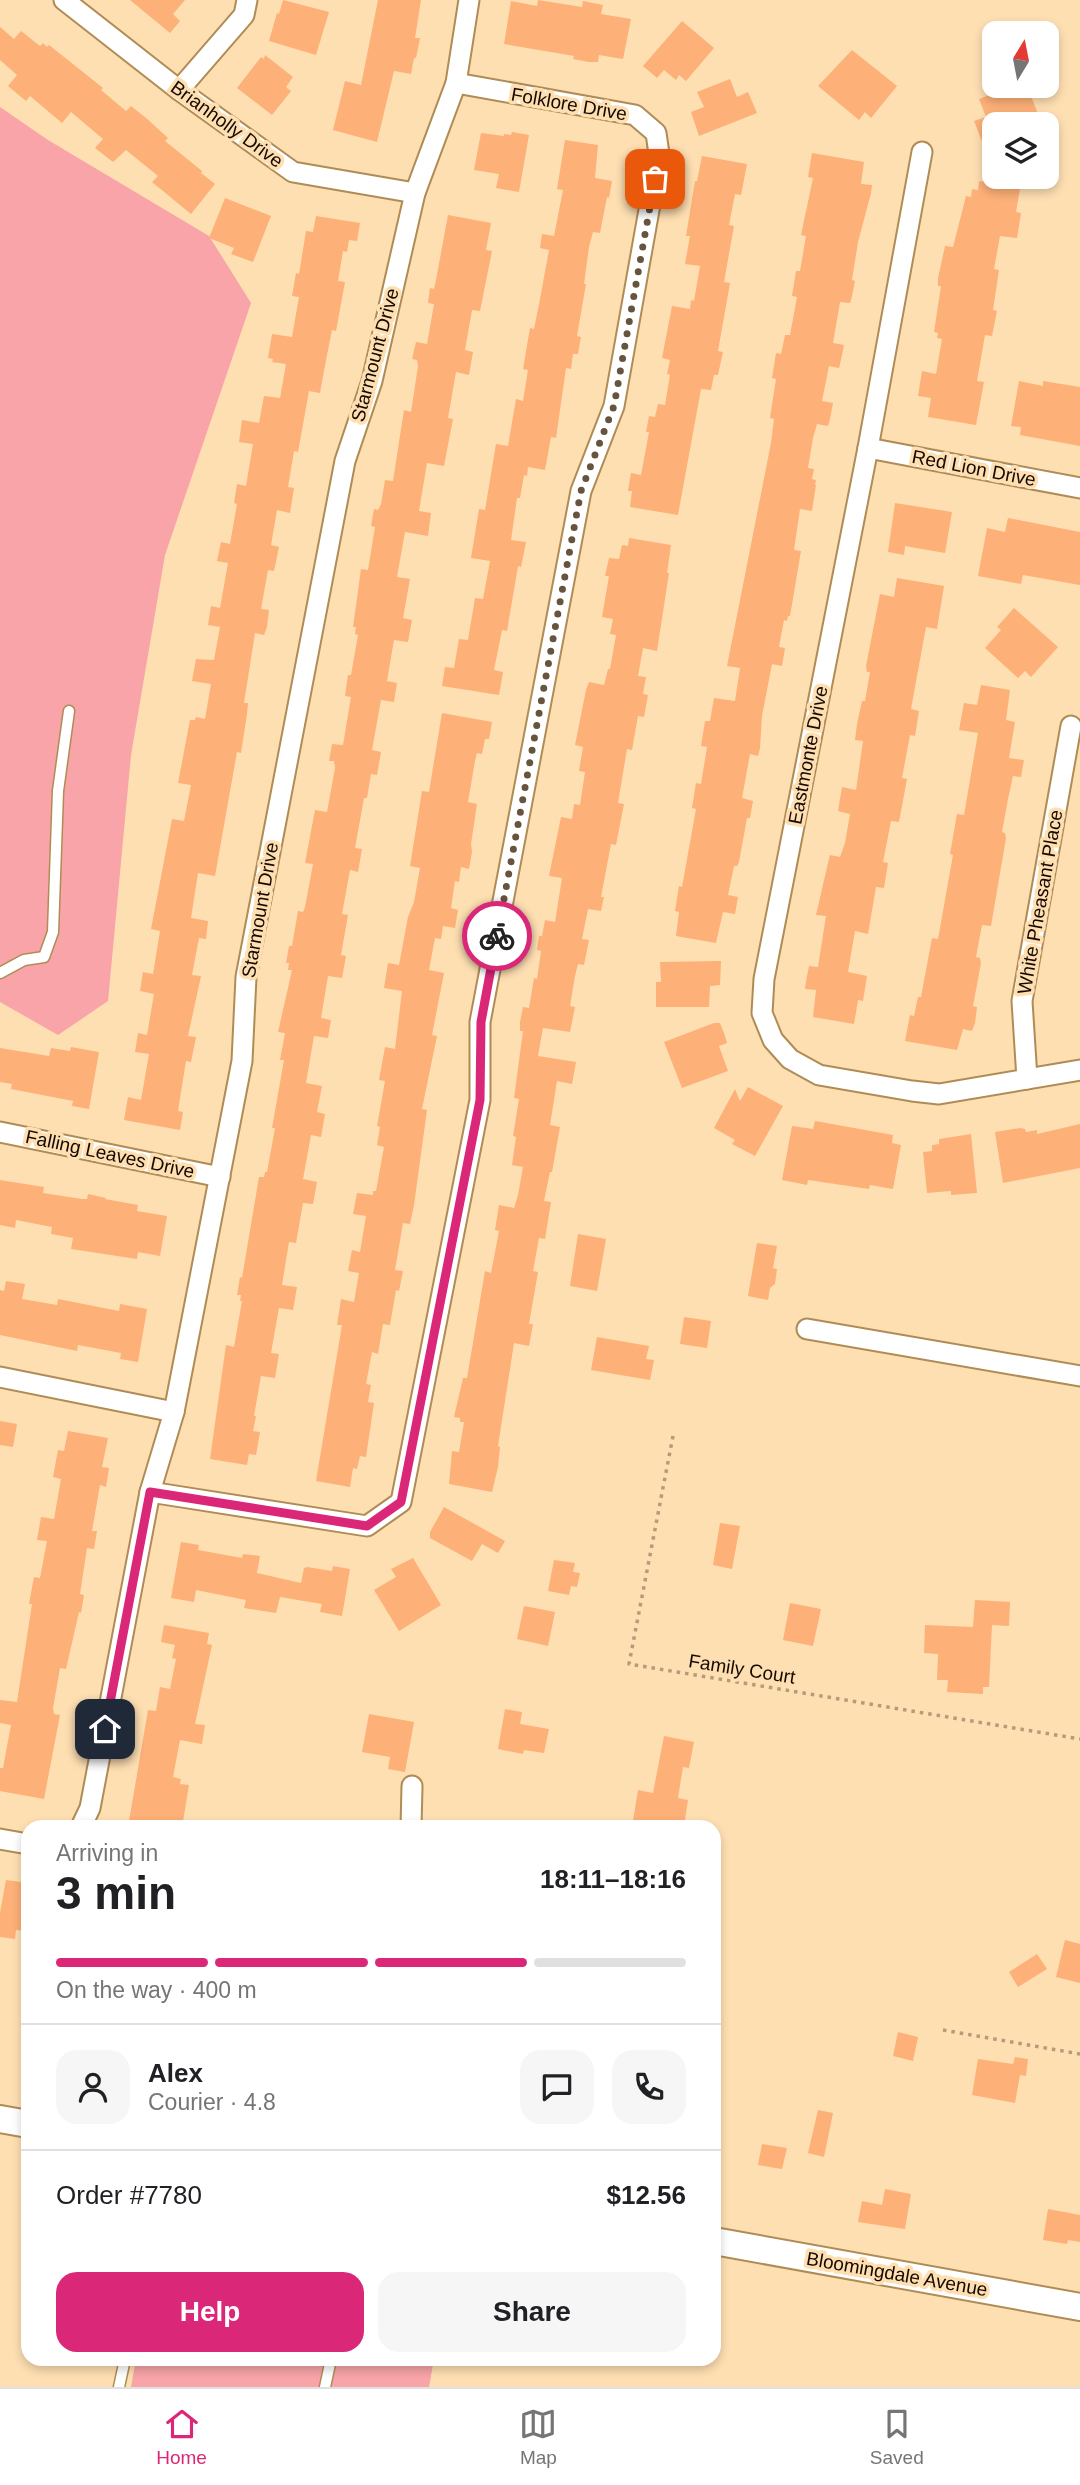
<!DOCTYPE html>
<html lang="en">
<head>
<meta charset="utf-8">
<style>
	:root { --surface:#fff; --page:#f6f6f6; --text:#202124; --muted:#757577; --line:#e0e0e0; --accent:#db2777 }
	body { margin:0; font-family:Arial,sans-serif; background:var(--page); color:var(--text); height:100vh; display:flex; flex-direction:column; font-size:26px; white-space:nowrap }
	* { box-sizing:border-box; margin:0 }
	p { font-size:23px; color:var(--muted) }
	.icon { flex:none; width:38px; height:38px; fill:none; stroke:currentColor; stroke-width:2; stroke-linecap:round; stroke-linejoin:round }
	.map { position:relative; flex:1; overflow:hidden }
	.side { position:absolute; left:21px; top:1820px; width:700px; height:546px; display:flex; flex-direction:column; background:var(--surface); border-radius:21px; box-shadow:0 4px 10px #0003 }
	.side>* { flex:none }
	.needle { width:46px; rotate:10deg }
	.controls { position:absolute; left:982px; top:21px; display:grid; gap:14px }
	.controls a { display:grid; place-items:center; width:77px; height:77px; border-radius:14px; background:var(--surface); box-shadow:0 4px 10px #0003; font-size:35px }
	.pin { position:absolute; display:grid; place-items:center; width:60px; height:60px; color:#fff; margin:-30px; border-radius:14px; box-shadow:0 4px 10px #0006 }
	.courier { position:absolute; display:grid; place-items:center; width:70px; height:70px; margin:-35px; border:5px solid #db2777; border-radius:50%; background:#fff; color:#222; box-shadow:0 2px 9px #0007 }
	.summary em { font-style:normal; font-weight:700 }
	.summary div { display:flex; flex-direction:column-reverse }
	.summary { display:flex; align-items:center; justify-content:space-between; height:119px; padding:0 35px }
	h1 { font-size:46px; font-weight:700; line-height:52px }
	.bar { display:grid; grid-template-columns:repeat(4,1fr); gap:10px 7px; align-content:center; height:84px; padding:0 35px }
	.bar i { height:9px; border-radius:5px; background:var(--line) }
	.bar .on { background:var(--accent) }
	.bar p { grid-column:span 4 }
	.line { display:flex; align-items:center; gap:18px; padding:0 35px; border-top:2px solid var(--line) }
	.line div { flex:1 }
	.round { display:grid; place-items:center; flex:none; width:74px; height:74px; border-radius:21px; background:var(--page) }
	.cta { display:flex; gap:14px; margin-top:auto; padding:14px 35px }
	.cta a { flex:1; height:80px; border-radius:21px; background:var(--accent); color:#fff; font-size:28px; font-weight:700; line-height:80px; text-align:center }
	.cta a+a { background:var(--page); color:var(--text) }
	.tab-bar { display:flex; justify-content:space-around; align-items:center; height:98px; border-top:2px solid var(--line); background:var(--surface); font-size:19px; color:var(--muted) }
	.tab-bar a { display:grid; justify-items:center; gap:4px }
	.tab-bar .on { color:var(--accent) }
	.map>svg:first-child { display:block }
</style>
</head>
<body>
<div class="map">
<svg width="1080" height="2387" viewBox="0 0 1080 2387">
	<rect width="100%" height="100%" fill="#fedfb2"/>
	<!-- green -->
	<g fill="#f8a4a8">
		<polygon points="0,107 48,140 209,236 251,303 165,555 131,755 108,1001 58,1035 0,1002"/>
		<polygon points="136,2359 434,2359 429,2387 131,2387"/>
	</g>
	<!-- building -->
	<g fill="#fdb078">
		<polygon points="130,0 185,0 173,14 180,21 170,33"/>
		<polygon points="283,0 329,12 316,55 269,41 277,13 279,14"/>
		<polygon points="378,0 421,0 415,38 420,38 416,58 414,58 411,74 394,71 377,142 333,130 345,81 361,85"/>
		<polygon points="538,0 582,7 583,1 603,5 601,14 631,19 623,59 599,55 598,62 589,62 573,59 574,56 504,44 511,1 537,6"/>
		<polygon points="682,21 714,48 686,81 679,75 676,80 664,70 657,78 643,66"/>
		<polygon points="0,27 14,39 21,31 40,46 43,43 47,47 49,45 103,88 101,90 126,111 131,106 146,118 168,138 165,141 202,171 201,173 215,184 191,214 152,182 158,176 126,150 113,162 95,148 103,139 71,112 62,123 30,96 26,101 8,86 17,75 0,60"/>
		<polygon points="852,50 897,86 871,118 865,112 859,120 818,86"/>
		<polygon points="265,55 293,77 286,87 291,91 272,115 237,88 261,57 264,59"/>
		<polygon points="730,79 737,97 748,92 757,113 699,136 691,112 704,107 697,92"/>
		<polygon points="1012,86 1027,86 1042,124 994,124 994,140 983,144 974,121 986,117 979,99"/>
		<polygon points="512,132 529,135 519,192 496,188 499,174 474,170 481,133 504,136 504,134 511,135"/>
		<polygon points="565,140 598,145 595,178 612,181 609,198 607,197 600,233 593,232 589,247 584,284 586,284 577,336 581,337 578,354 573,354 571,369 566,368 556,438 551,437 545,470 528,467 527,476 524,475 520,498 517,498 511,540 526,542 521,567 518,566 507,631 502,630 494,670 503,672 499,695 442,686 445,667 454,668 459,639 468,640 475,598 483,599 490,561 471,558 479,509 485,510 496,444 508,446 516,399 523,401 528,370 523,369 530,328 534,329 540,299 549,250 540,248 542,234 554,236 563,190 557,189"/>
		<polygon points="812,153 864,162 861,184 872,185 871,193 858,242 852,280 855,281 852,296 850,303 840,302 833,343 844,345 841,360 839,368 829,366 822,401 833,403 830,419 828,426 817,424 813,438 808,468 814,469 812,479 816,480 815,485 816,485 812,511 800,509 794,550 801,551 790,616 788,616 787,621 784,620 779,647 785,648 782,666 772,664 762,716 760,748 758,756 750,754 742,798 753,801 750,818 747,818 739,862 737,866 734,866 728,895 738,897 735,914 723,912 716,943 676,936 679,912 675,911 679,886 682,887 696,809 692,808 696,783 701,784 707,747 701,746 705,721 710,721 714,698 735,701 740,668 727,666 771,443 774,419 770,418 776,379 772,378 776,353 781,354 785,335 790,335 797,297 792,296 796,271 800,271 806,236 801,235 813,178 808,177"/>
		<polygon points="702,156 747,164 741,195 735,194 729,225 734,226 724,282 730,283 718,351 723,352 718,375 714,375 711,390 701,389 678,515 630,507 632,491 628,491 631,473 641,475 649,432 646,432 649,416 655,417 658,404 665,405 670,375 667,374 670,360 662,358 672,306 690,309 691,300 694,301 700,266 685,264 690,236 686,236 695,181 697,181"/>
		<polygon points="979,181 1020,189 1016,212 1021,213 1017,238 1000,236 994,269 999,270 993,310 997,311 992,336 985,335 977,381 984,382 976,425 928,417 931,398 918,396 922,371 936,374 942,339 937,338 938,333 934,332 941,286 938,286 938,278 945,246 953,247 966,196 971,197 972,189 978,190"/>
		<polygon points="225,198 271,216 253,262 231,254 234,248 209,238"/>
		<polygon points="448,215 491,223 486,250 492,251 480,311 472,310 465,350 473,352 469,375 456,372 448,418 453,419 444,466 427,463 419,511 431,513 428,536 405,532 397,577 410,579 403,618 412,620 408,642 394,640 387,681 397,683 394,702 381,700 372,750 381,752 377,775 371,774 367,798 364,798 355,848 362,849 358,872 350,870 342,914 348,915 341,955 346,956 342,978 328,976 321,1018 331,1020 328,1038 314,1036 306,1083 322,1086 317,1112 325,1114 321,1137 311,1135 303,1179 317,1182 313,1204 303,1203 296,1243 289,1242 282,1285 297,1287 293,1310 279,1308 271,1353 279,1354 275,1378 261,1376 254,1416 256,1416 253,1431 260,1432 256,1455 249,1454 247,1465 210,1459 226,1345 234,1347 242,1301 240,1301 241,1295 237,1295 240,1277 242,1278 259,1177 264,1177 265,1172 267,1172 275,1128 272,1128 284,1060 280,1060 285,1033 278,1032 292,970 288,970 289,963 286,963 289,946 292,946 298,911 303,912 305,907 313,864 305,863 315,810 327,812 335,768 334,761 329,761 332,744 343,745 351,697 345,696 348,675 351,675 358,635 355,634 356,627 353,627 361,569 368,570 375,527 371,526 374,509 378,510 381,504 385,480 393,481 404,410 411,412 418,366 417,360 412,359 416,342 427,344 434,304 428,303 430,288 434,289 436,280"/>
		<polygon points="316,216 360,223 357,241 349,240 347,252 343,251 338,281 345,282 336,331 332,330 326,360 320,393 309,391 298,452 294,451 288,487 294,488 290,513 277,510 271,545 279,547 274,571 268,570 261,609 269,610 267,627 264,635 255,633 244,703 248,703 247,714 241,753 237,752 215,876 198,873 191,918 208,921 206,939 199,938 192,975 201,976 188,1036 196,1037 191,1062 186,1061 178,1111 183,1112 180,1130 124,1120 128,1097 141,1100 149,1054 135,1052 138,1033 147,1035 154,994 140,991 143,972 153,974 160,931 151,929 172,819 184,821 191,785 178,783 190,720 195,720 196,717 205,719 211,684 192,681 196,659 214,660 220,627 208,625 211,606 220,608 228,563 217,561 221,542 230,544 237,504 234,503 237,484 246,486 253,444 239,442 242,420 259,423 264,396 280,398 286,364 272,362 273,359 268,358 272,334 292,337 299,297 292,296 296,273 299,274 306,231 313,232"/>
		<polygon points="1019,381 1043,386 1043,381 1080,387 1080,446 1020,435 1021,427 1011,426"/>
		<polygon points="895,503 952,512 945,553 905,546 904,555 888,552"/>
		<polygon points="1008,518 1080,532 1080,585 1023,575 1021,584 978,576 987,528 1005,532"/>
		<polygon points="629,538 671,545 667,573 669,573 657,651 643,648 638,676 646,677 643,694 648,695 644,717 638,716 632,750 627,749 618,803 624,804 616,845 611,844 601,897 604,897 601,911 588,909 582,939 589,940 584,965 578,964 575,976 570,1006 575,1007 570,1032 543,1028 538,1056 576,1062 572,1084 557,1081 550,1125 560,1127 552,1172 550,1172 544,1201 551,1202 545,1239 539,1238 533,1271 538,1272 529,1324 533,1324 529,1346 514,1343 498,1446 500,1447 498,1467 492,1492 449,1484 452,1451 459,1452 464,1422 460,1422 460,1418 454,1417 463,1378 467,1378 485,1271 491,1273 499,1231 495,1230 499,1205 514,1208 518,1195 523,1167 512,1165 516,1137 513,1136 519,1099 514,1098 523,1031 520,1031 520,1022 523,1007 529,1008 534,978 537,979 541,951 537,950 539,936 542,936 545,920 555,922 562,878 549,876 561,817 572,819 574,804 580,805 585,772 579,771 583,747 575,745 586,690 589,682 604,685 608,669 610,669 616,635 610,634 613,619 602,617 609,576 605,576 609,558 619,559 622,545 628,546"/>
		<polygon points="897,578 944,586 937,629 926,627 911,709 919,711 915,736 910,735 902,778 907,779 899,822 891,821 883,862 888,863 884,888 876,887 868,934 855,931 848,972 867,976 863,1001 858,1000 854,1024 813,1017 816,990 805,989 806,981 809,966 818,967 826,916 816,915 828,863 830,855 840,857 845,843 850,814 838,811 842,787 856,790 863,741 855,740 857,724 862,701 865,701 870,672 867,672 866,666 880,594 894,597"/>
		<polygon points="1014,608 1058,647 1031,677 1025,671 1018,678 985,648 1001,630 997,627"/>
		<polygon points="981,685 1010,690 1006,720 1015,722 1009,758 1024,760 1021,777 1013,776 1008,799 1002,832 1005,833 1006,838 991,926 982,925 976,957 980,958 981,963 973,1006 977,1007 975,1023 972,1031 963,1029 957,1050 905,1041 910,1015 914,1016 918,997 921,997 932,938 938,939 953,855 950,854 957,814 964,815 978,733 959,730 964,703 977,705"/>
		<polygon points="442,713 492,722 489,739 485,739 482,754 477,753 475,761 468,802 477,804 471,844 472,852 469,869 461,867 459,882 455,881 451,908 458,910 455,928 443,926 441,939 435,938 429,970 444,973 432,1035 437,1036 422,1109 427,1110 414,1205 410,1224 403,1223 395,1270 403,1271 399,1291 396,1290 390,1325 383,1324 378,1354 372,1352 366,1384 371,1385 368,1402 374,1403 366,1457 360,1456 357,1469 353,1468 350,1487 316,1481 342,1325 337,1325 341,1299 354,1302 359,1273 348,1271 352,1250 360,1252 366,1216 353,1214 357,1193 373,1195 373,1191 376,1191 384,1147 377,1145 380,1127 377,1126 385,1081 379,1080 385,1047 395,1049 402,991 384,988 388,963 399,965 408,917 414,902 420,868 410,866 422,791 429,792"/>
		<polygon points="721,961 720,985 710,986 709,1007 656,1007 656,982 661,982 660,962"/>
		<polygon points="714,1023 720,1023 725,1036 727,1043 719,1046 728,1071 682,1088 664,1042"/>
		<polygon points="71,1047 99,1052 89,1109 72,1106 73,1101 11,1089 12,1084 0,1082 0,1048 49,1056 51,1048 70,1051"/>
		<polygon points="748,1087 783,1106 755,1156 732,1144 735,1140 714,1128 735,1089 740,1101"/>
		<polygon points="815,1121 893,1135 892,1143 901,1145 893,1189 870,1185 869,1189 808,1180 807,1185 782,1180 792,1126 813,1129"/>
		<polygon points="1080,1124 1080,1168 1003,1183 995,1132 1020,1128 1025,1129 1026,1132 1037,1130 1037,1134"/>
		<polygon points="971,1134 977,1193 951,1195 951,1191 927,1193 923,1152 932,1151 932,1145 939,1144 939,1139"/>
		<polygon points="0,1180 44,1187 43,1193 82,1199 87,1199 88,1194 106,1198 105,1199 138,1205 137,1211 167,1216 160,1256 138,1252 137,1259 71,1249 73,1238 51,1234 52,1227 16,1220 15,1228 0,1225"/>
		<polygon points="578,1234 606,1239 597,1291 570,1286"/>
		<polygon points="757,1243 777,1246 773,1268 777,1269 775,1284 770,1288 768,1300 748,1296"/>
		<polygon points="6,1281 25,1284 22,1299 57,1305 58,1299 119,1311 120,1304 147,1309 138,1362 120,1359 121,1353 78,1345 77,1351 0,1335 0,1290 4,1291"/>
		<polygon points="684,1317 711,1321 707,1348 680,1344"/>
		<polygon points="597,1337 649,1346 646,1359 654,1360 650,1380 591,1370"/>
		<polygon points="0,1421 17,1424 13,1447 0,1445"/>
		<polygon points="68,1431 108,1438 102,1467 109,1468 106,1487 100,1485 92,1531 97,1531 94,1549 87,1548 80,1594 84,1595 81,1613 79,1612 66,1669 60,1668 53,1708 54,1714 60,1715 44,1799 0,1791 0,1768 3,1768 11,1725 0,1723 0,1700 17,1702 32,1604 29,1604 34,1577 40,1578 47,1541 37,1540 41,1517 54,1519 61,1479 53,1477 58,1450 64,1451"/>
		<polygon points="444,1507 505,1541 498,1553 482,1544 472,1561 430,1538 430,1532"/>
		<polygon points="720,1523 740,1526 732,1569 713,1565"/>
		<polygon points="181,1542 199,1545 198,1550 242,1558 243,1554 260,1556 257,1573 301,1583 304,1568 307,1567 332,1571 333,1566 350,1569 342,1616 320,1612 322,1604 280,1597 276,1613 244,1608 246,1600 196,1590 194,1602 171,1598"/>
		<polygon points="413,1558 441,1605 399,1631 374,1590 396,1577 391,1569"/>
		<polygon points="554,1560 575,1563 573,1572 580,1573 577,1587 571,1586 569,1595 548,1591"/>
		<polygon points="975,1600 1010,1602 1009,1626 992,1625 989,1687 983,1687 983,1694 947,1692 948,1680 937,1680 938,1654 924,1653 925,1625 973,1627"/>
		<polygon points="790,1603 821,1609 813,1646 783,1640"/>
		<polygon points="524,1606 555,1612 548,1646 517,1639"/>
		<polygon points="164,1625 209,1633 207,1644 212,1645 195,1724 205,1725 202,1744 180,1740 173,1777 181,1779 180,1784 189,1785 182,1827 128,1827 148,1710 156,1711 160,1687 170,1689 176,1659 172,1658 175,1645 161,1642"/>
		<polygon points="505,1709 522,1712 520,1724 549,1729 544,1753 524,1750 523,1754 498,1749"/>
		<polygon points="369,1714 414,1722 405,1772 388,1769 390,1757 362,1752"/>
		<polygon points="664,1736 694,1742 689,1768 683,1767 678,1798 688,1800 684,1826 664,1823 663,1827 632,1827 638,1790 653,1793"/>
		<polygon points="6,1880 28,1883 28,1912 25,1931 16,1930 15,1939 0,1937 0,1913"/>
		<polygon points="1065,1940 1080,1944 1080,1983 1056,1977"/>
		<polygon points="1037,1954 1047,1969 1018,1987 1009,1972"/>
		<polygon points="898,2032 918,2037 913,2061 893,2056"/>
		<polygon points="1015,2057 1028,2059 1026,2076 1020,2075 1015,2103 972,2095 978,2059 1013,2064"/>
		<polygon points="818,2110 833,2113 824,2157 808,2153"/>
		<polygon points="762,2144 787,2148 782,2169 758,2165"/>
		<polygon points="885,2189 911,2194 905,2229 858,2222 862,2201 882,2205"/>
		<polygon points="1048,2209 1080,2215 1080,2242 1068,2240 1067,2244 1043,2240"/>
	</g>
	<g fill="none" stroke-linecap="round" stroke-linejoin="round">
		<defs>
			<g id="lane">
				<polyline points="0,973 24,960 44,957 53,932 58,791 69,711"/>
				<polyline points="119,2387 125,2359"/>
				<polyline points="325,2387 331,2359"/>
			</g>
			<g id="street">
				<polyline points="64,0 179,90 293,172 415,193"/>
				<polyline points="179,90 244,15 247,0"/>
				<polyline points="922,152 868,448 764,979 762,1013 773,1040 790,1059 819,1075 912,1091 939,1094 1080,1070"/>
				<polyline points="868,448 1080,488"/>
				<polyline points="1027,1079 1022,1001 1071,726"/>
				<polyline points="0,1132 220,1177"/>
				<polyline points="807,1329 1080,1376"/>
				<polyline points="0,1377 174,1412"/>
				<polyline points="150,1492 367,1526 401,1502 480,1100 480,1022 581,491 614,406 659,154 656,133 635,115 456,83"/>
				<polyline points="81,1827 90,1808 150,1492 174,1412 242,1061 246,977 345,461 372,381 415,193 456,83 469,0"/>
				<polyline points="411,1827 412,1786"/>
				<polyline points="0,1839 28,1844"/>
			</g>
			<g id="secondary">
				<polyline points="0,2119 28,2124"/>
				<polyline points="714,2241 1080,2307"/>
			</g>
		</defs>
		<!-- lane casing -->
		<use href="#lane" stroke="#b08c55" stroke-width="13"/>
		<!-- street casing -->
		<use href="#street" stroke="#b08c55" stroke-width="23"/>
		<!-- secondary casing -->
		<use href="#secondary" stroke="#b08c55" stroke-width="30"/>
		<!-- path -->
		<g stroke="#b49b79" stroke-width="3.5" stroke-dasharray="3.5 5" stroke-linecap="butt">
			<polyline points="673,1436 629,1664 1080,1739"/>
			<polyline points="943,2030 1080,2054"/>
		</g>
		<!-- lane -->
		<use href="#lane" stroke="#fff" stroke-width="10"/>
		<!-- street -->
		<use href="#street" stroke="#fff" stroke-width="19"/>
		<!-- secondary -->
		<use href="#secondary" stroke="#fff" stroke-width="26"/>
	</g>
	<g fill="none" stroke-linecap="round" stroke-linejoin="round">
		<!-- done -->
		<polyline stroke="#67543e" stroke-width="7" stroke-dasharray="0 12.6" points="497,936 581,491 614,406 655,179"/>
		<!-- route -->
		<polyline stroke="#db2777" stroke-width="9" points="105,1729 150,1492 367,1526 401,1502 480,1100 481,1022 497,936"/>
	</g>
	<g text-anchor="middle" dominant-baseline="central" stroke-width="7" stroke-linejoin="round" paint-order="stroke">
		<!-- street labels -->
		<g font-size="19" fill="#160900" stroke="#fedfb2">
			<text transform="translate(569 104) rotate(10)">Folklore Drive</text>
			<text transform="translate(227 124) rotate(36)">Brianholly Drive</text>
			<text transform="translate(375 355) rotate(-75)">Starmount Drive</text>
			<text transform="translate(974 468) rotate(11)">Red Lion Drive</text>
			<text transform="translate(808 755) rotate(-79)">Eastmonte Drive</text>
			<text transform="translate(1040 902) rotate(-80)">White Pheasant Place</text>
			<text transform="translate(260 910) rotate(-80)">Starmount Drive</text>
			<text transform="translate(110 1154) rotate(12)">Falling Leaves Drive</text>
			<text transform="translate(742 1669) rotate(9)">Family Court</text>
			<text transform="translate(897 2274) rotate(10)">Bloomingdale Avenue</text>
		</g>
	</g>
</svg>
<div class="controls">
<a><svg class="needle" viewBox="-14 -14 28 28"><path d="M0-13l5 13h-10z" fill="#e53935"/><path d="M0 13l5-13h-10z" fill="#757577"/></svg></a>
<a><svg class="icon" aria-label="layers" viewBox="0 0 24 24"><path d="M12 4l9 5-9 5-9-5zM3 14l9 5 9-5"/></svg></a>
</div>
<div class="pin" style="left:655px;top:179px;background:#ea580c"><svg class="icon" aria-label="bag" viewBox="0 0 24 24"><path d="M5 8h14l-1 12H6zM9 8a3 3 0 0 1 6 0"/></svg></div>
<div class="pin" style="left:105px;top:1729px;background:#1f2937"><svg class="icon" aria-label="home" viewBox="0 0 24 24"><path d="M3 11l9-7 9 7M6 9v11h12V9"/></svg></div>
<div class="courier" style="left:497px;top:936px"><svg class="icon" aria-label="bike" viewBox="0 0 24 24"><circle cx="6" cy="16" r="4"/><circle cx="18" cy="16" r="4"/><path d="M6 16l4-8h5l3 8M10 8l3 8H6M13 5h3"/></svg></div>
<section class="side">
<div class="summary"><div><h1>3 min</h1><p>Arriving in</p></div><em>18:11–18:16</em></div>
<div class="bar"><i class="on"></i><i class="on"></i><i class="on"></i><i></i><p>On the way · 400 m</p></div>
<div class="line" style="height:126px"><a class="round"><svg class="icon" aria-label="person" viewBox="0 0 24 24"><circle cx="12" cy="8" r="4"/><path d="M4 21q1-7 8-7t8 7"/></svg></a><div><b>Alex</b><p>Courier · 4.8</p></div><a class="round"><svg class="icon" aria-label="chat" viewBox="0 0 24 24"><path d="M4 5h16v11H9l-5 4z"/></svg></a><a class="round"><svg class="icon" aria-label="phone" viewBox="0 0 24 24"><path d="M5 4h4l2 5-3 2q2 4 5 5l2-3 5 2v4C11 20 4 13 5 4z"/></svg></a></div>
<div class="line" style="height:91px"><div>Order #7780</div><b>$12.56</b></div>
<div class="cta"><a>Help</a><a>Share</a></div>
</section>
</div>
<nav class="tab-bar">
<a class="on"><svg class="icon" aria-label="home" viewBox="0 0 24 24"><path d="M3 11l9-7 9 7M6 9v11h12V9"/></svg>Home</a>
<a><svg class="icon" aria-label="map" viewBox="0 0 24 24"><path d="M3 6l6-2 6 2 6-2v14l-6 2-6-2-6 2zM9 4v14M15 6v14"/></svg>Map</a>
<a><svg class="icon" aria-label="saved" viewBox="0 0 24 24"><path d="M7 4h10v16l-5-4-5 4z"/></svg>Saved</a>
</nav>
</body>
</html>
